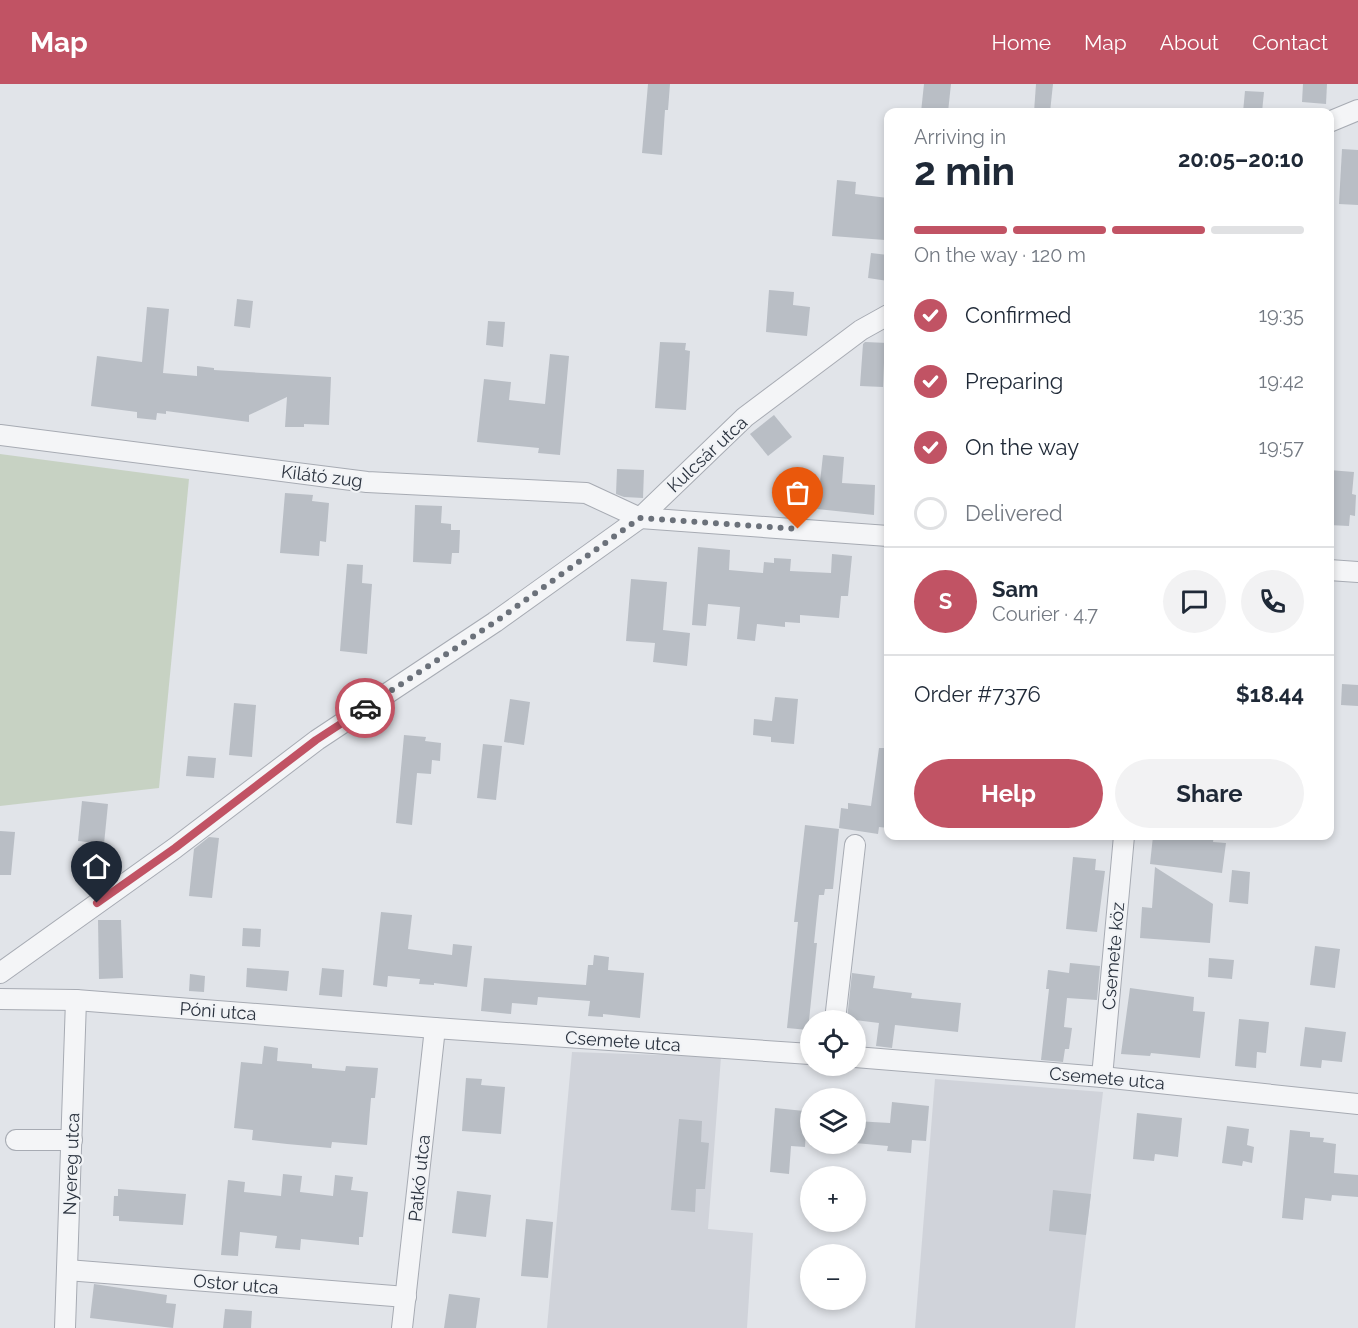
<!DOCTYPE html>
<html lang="en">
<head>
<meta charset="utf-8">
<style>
	:root { --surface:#fff; --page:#f2f2f3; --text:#1f2937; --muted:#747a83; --line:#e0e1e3; --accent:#c15364 }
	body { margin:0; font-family:Raleway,sans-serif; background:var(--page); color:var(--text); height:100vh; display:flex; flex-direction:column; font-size:22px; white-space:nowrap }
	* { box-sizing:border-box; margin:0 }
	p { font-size:20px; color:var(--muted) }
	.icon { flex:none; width:33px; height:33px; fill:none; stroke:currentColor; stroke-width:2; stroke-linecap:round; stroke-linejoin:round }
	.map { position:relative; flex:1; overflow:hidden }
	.drawer { position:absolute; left:884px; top:24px; width:450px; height:732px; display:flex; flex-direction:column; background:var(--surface); border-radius:12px; box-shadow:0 3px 9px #0003 }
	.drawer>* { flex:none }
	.controls { position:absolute; left:800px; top:926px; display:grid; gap:12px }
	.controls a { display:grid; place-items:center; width:66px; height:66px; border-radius:50%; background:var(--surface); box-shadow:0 3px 9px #0003; font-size:30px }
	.pin { position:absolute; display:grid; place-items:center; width:51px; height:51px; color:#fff; margin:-62px -26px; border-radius:50% 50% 50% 0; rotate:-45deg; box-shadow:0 0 6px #0007 }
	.pin .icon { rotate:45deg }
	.courier { position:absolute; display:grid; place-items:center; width:60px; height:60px; margin:-30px; border:4px solid #c15364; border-radius:50%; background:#fff; color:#222; box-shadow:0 2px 8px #0007 }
	.head em { font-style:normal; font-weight:700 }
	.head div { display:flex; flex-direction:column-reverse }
	.head { display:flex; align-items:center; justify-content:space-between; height:102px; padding:0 30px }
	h1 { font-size:39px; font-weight:700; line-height:45px }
	.bar { display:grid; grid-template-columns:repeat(4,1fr); gap:9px 6px; align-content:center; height:72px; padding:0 30px }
	.bar i { height:8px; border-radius:4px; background:var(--line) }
	.bar .current { background:var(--accent) }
	.bar p { grid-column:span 4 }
	.line { display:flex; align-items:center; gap:15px; padding:0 30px; border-top:2px solid var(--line) }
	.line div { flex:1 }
	.round { display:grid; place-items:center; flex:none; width:63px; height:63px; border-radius:32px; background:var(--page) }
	ol { padding:0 30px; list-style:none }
	li { display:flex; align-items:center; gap:18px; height:66px }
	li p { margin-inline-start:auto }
	li .icon { padding:6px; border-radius:50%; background:var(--accent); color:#fff; stroke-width:4 }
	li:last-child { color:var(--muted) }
	li i { width:33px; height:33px; border:3px solid var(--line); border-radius:50% }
	.primary-button { display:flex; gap:12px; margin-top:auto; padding:12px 30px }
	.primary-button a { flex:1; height:69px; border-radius:36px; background:var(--accent); color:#fff; font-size:24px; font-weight:700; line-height:69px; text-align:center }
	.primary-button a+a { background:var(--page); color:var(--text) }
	header { display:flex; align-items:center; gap:36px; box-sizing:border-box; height:84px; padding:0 30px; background:var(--accent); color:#fff }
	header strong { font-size:28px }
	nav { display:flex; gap:33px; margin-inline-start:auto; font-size:21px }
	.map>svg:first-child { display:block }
</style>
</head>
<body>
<header>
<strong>Map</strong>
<nav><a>Home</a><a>Map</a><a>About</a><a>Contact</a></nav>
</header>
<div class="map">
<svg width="1358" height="1244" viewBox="0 0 1358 1244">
	<rect width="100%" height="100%" fill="#e1e4e9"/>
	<!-- built -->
	<g fill="#d0d3da">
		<polygon points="572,968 721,973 708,1145 753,1149 747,1244 547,1244"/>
		<polygon points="935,995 1103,1008 1075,1244 915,1244"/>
	</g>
	<!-- green -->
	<polygon fill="#c7d2c3" points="0,370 189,395 159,704 0,722"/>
	<!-- building -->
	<g fill="#b9bec5">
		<polygon points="648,0 670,0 668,26 665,26 662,71 642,69"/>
		<polygon points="924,0 951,0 948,28 921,28"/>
		<polygon points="1036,0 1053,0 1050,28 1034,28"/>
		<polygon points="1303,0 1327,0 1326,20 1302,18"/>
		<polygon points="1245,7 1264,8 1262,28 1243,28"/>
		<polygon points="1342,65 1358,66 1358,121 1339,120"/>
		<polygon points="837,96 856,98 855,110 888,114 885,156 832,152"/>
		<polygon points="871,169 888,171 888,197 868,194"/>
		<polygon points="769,206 794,208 793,221 810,223 807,252 766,248"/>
		<polygon points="237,215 253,217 250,244 234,242"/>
		<polygon points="147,223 169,225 163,289 197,292 197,282 214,284 214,286 331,293 329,341 304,340 304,343 285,343 287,313 249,331 249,338 166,327 166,330 157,329 156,336 137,334 137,328 91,322 97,272 142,278"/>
		<polygon points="488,237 505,238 503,263 486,261"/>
		<polygon points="660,258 686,259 685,266 690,267 686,326 655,324"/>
		<polygon points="865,258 888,259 888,279 884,279 883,303 860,302 863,260"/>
		<polygon points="550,270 569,272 560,371 538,369 539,364 477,358 484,295 511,298 509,316 545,320"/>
		<polygon points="774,331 792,353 768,372 750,350"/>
		<polygon points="823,371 844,373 842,399 875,401 874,431 817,425"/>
		<polygon points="617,385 644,386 643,414 624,413 616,410"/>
		<polygon points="1329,386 1354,388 1352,410 1356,411 1355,432 1350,431 1349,442 1329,441"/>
		<polygon points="285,409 313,411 312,417 329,419 326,458 320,457 319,472 280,469"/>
		<polygon points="415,421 442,422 441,439 451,440 451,446 460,446 459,469 452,469 451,480 413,478"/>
		<polygon points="698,463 730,466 729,486 763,489 764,478 774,479 774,474 791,475 790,487 831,489 832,470 852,472 848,512 841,512 839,534 800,531 800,539 785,538 785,543 757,540 755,557 737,555 740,523 708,520 706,542 692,541"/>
		<polygon points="347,480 363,481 362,499 372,500 367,570 340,567"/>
		<polygon points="631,495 667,498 663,546 690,549 687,582 653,578 655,559 626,557"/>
		<polygon points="1342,600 1358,601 1358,622 1341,621"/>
		<polygon points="775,613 798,615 794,660 771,658 771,653 753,651 754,635 772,637"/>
		<polygon points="510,615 530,618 524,661 504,658"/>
		<polygon points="234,619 256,621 252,673 229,671"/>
		<polygon points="404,651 426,653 425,657 441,659 440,677 432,676 431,690 417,689 412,741 396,739"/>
		<polygon points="483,660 502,662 496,716 477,714"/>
		<polygon points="879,664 888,664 888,744 879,743 878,750 839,744 841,724 848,725 848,719 871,722"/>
		<polygon points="188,672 216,674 214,694 186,692"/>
		<polygon points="82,717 108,720 104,760 78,757"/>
		<polygon points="805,741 839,745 833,805 825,805 824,811 819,811 814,859 817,859 808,946 787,944 798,838 794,838"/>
		<polygon points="0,747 15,748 11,791 0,791"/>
		<polygon points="1153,752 1214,752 1213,758 1226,759 1222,789 1150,780"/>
		<polygon points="209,753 219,754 212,814 189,812 194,765"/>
		<polygon points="1073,773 1096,775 1095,786 1105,787 1097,848 1066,845"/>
		<polygon points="1155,783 1213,820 1210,859 1140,854 1142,823 1152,824"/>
		<polygon points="1232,786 1250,788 1248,820 1229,818"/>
		<polygon points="381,828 412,831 408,865 452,871 453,860 472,862 467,903 434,899 434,901 419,900 420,895 388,892 387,903 373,901"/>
		<polygon points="98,836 121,836 123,894 99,895"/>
		<polygon points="243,844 261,845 260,863 242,862"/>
		<polygon points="1315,862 1340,865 1335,904 1310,901"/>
		<polygon points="594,871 609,873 608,886 644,889 640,934 603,930 603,933 588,932 590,917 538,913 537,921 512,919 511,930 481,927 484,894 586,901 588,881 593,881"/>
		<polygon points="1209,874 1234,876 1232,895 1208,893"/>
		<polygon points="1070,879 1100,882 1097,916 1067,914 1064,943 1072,944 1069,965 1065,965 1063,978 1041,976 1049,905 1046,905 1048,886 1069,889"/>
		<polygon points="247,884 289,887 287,907 246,903"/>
		<polygon points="322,884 344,886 342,913 319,911"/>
		<polygon points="852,889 875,892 873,904 912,909 911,914 961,919 958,948 895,941 892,964 876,962 879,939 847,935"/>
		<polygon points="190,890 205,892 204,908 189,907"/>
		<polygon points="1130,904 1194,913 1193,927 1205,928 1200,974 1151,969 1150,972 1121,970"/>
		<polygon points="1239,935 1269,938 1266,969 1257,968 1256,984 1235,982"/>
		<polygon points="1305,943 1346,948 1342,978 1322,976 1321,984 1300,982"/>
		<polygon points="264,962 278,964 277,977 312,980 312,984 345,987 346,982 378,984 375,1014 371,1014 367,1061 332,1058 331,1064 287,1060 252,1056 253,1046 234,1044 241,978 262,980"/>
		<polygon points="466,994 482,995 481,1001 505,1003 501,1050 462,1047"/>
		<polygon points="892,1018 929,1022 926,1057 912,1056 911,1069 887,1067 888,1062 855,1059 855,1037 890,1039"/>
		<polygon points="775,1024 804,1027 802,1044 806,1044 805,1063 791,1062 789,1090 770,1088"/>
		<polygon points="1137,1029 1182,1034 1178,1073 1155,1070 1154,1077 1133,1075"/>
		<polygon points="679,1035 702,1037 701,1058 709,1059 705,1105 696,1105 695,1128 671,1126"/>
		<polygon points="1227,1042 1249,1045 1247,1061 1254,1063 1252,1079 1243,1077 1242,1082 1222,1079"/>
		<polygon points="1290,1046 1310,1048 1310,1053 1324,1054 1323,1058 1336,1060 1334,1089 1358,1091 1358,1113 1332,1111 1331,1117 1305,1114 1303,1136 1282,1134"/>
		<polygon points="283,1090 302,1092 300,1108 333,1112 335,1091 353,1093 351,1106 368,1108 363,1153 359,1153 359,1161 301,1155 300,1166 275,1164 277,1152 240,1148 238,1172 221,1171 228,1096 245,1098 244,1108 281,1112"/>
		<polygon points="118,1105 186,1110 183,1141 119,1137 119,1132 113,1132 114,1112 118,1112"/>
		<polygon points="1053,1106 1091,1110 1086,1151 1049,1147"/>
		<polygon points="457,1107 491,1111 486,1153 452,1149"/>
		<polygon points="526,1135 553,1138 548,1194 521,1192"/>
		<polygon points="94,1200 167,1211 166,1219 176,1220 173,1244 90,1234"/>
		<polygon points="449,1210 480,1214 476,1244 444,1244"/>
		<polygon points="225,1225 252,1227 251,1244 223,1244"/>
	</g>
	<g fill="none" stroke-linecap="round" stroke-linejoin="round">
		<defs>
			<g id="minor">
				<polyline points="1329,38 1358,26"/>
				<polyline points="0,351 367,398 586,409 640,434 888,452"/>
				<polyline points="1329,486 1358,488"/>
				<polyline points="0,889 175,764 317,656 495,538 640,434 745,333 861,246 888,231"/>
				<polyline points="0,915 76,916 435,944 810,970"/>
				<polyline points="835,936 855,761"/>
				<polyline points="855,973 1102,993 1358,1020"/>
				<polyline points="1102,993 1124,752"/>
				<polyline points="16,1056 72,1056"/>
				<polyline points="67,1186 406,1213"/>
				<polyline points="65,1244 76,916"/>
				<polyline points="402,1244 435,944"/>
			</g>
		</defs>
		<!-- minor casing -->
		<use href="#minor" stroke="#a7abb3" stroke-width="22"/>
		<!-- minor -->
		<use href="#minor" stroke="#f4f5f7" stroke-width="20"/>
	</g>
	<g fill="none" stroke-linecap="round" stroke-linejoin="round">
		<!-- done -->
		<polyline stroke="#6b717a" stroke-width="6" stroke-dasharray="0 10.8" points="365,624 495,538 640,434 798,445"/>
		<!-- route -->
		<polyline stroke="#c15364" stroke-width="8" points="97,819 175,764 316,656 365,624"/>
	</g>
	<g text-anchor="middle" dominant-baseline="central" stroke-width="4.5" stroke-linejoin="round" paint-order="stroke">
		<!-- street labels -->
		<g font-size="18" fill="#2b333f" stroke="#f1f3f6">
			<text transform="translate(707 370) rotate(-43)">Kulcsár utca</text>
			<text transform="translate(322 392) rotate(7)">Kilátó zug</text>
			<text transform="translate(1113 872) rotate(-85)">Csemete köz</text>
			<text transform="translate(218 927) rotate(4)">Póni utca</text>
			<text transform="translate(623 957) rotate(4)">Csemete utca</text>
			<text transform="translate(1107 994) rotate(5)">Csemete utca</text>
			<text transform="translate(71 1080) rotate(-88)">Nyereg utca</text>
			<text transform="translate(419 1094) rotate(-84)">Patkó utca</text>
			<text transform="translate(236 1200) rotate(5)">Ostor utca</text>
		</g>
	</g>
</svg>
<div class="controls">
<a><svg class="icon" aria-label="locate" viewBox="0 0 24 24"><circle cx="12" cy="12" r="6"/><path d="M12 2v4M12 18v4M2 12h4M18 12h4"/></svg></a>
<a><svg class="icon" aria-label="layers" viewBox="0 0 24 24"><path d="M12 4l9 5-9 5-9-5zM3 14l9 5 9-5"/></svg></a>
<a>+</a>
<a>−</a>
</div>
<div class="pin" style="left:798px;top:445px;background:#ea580c"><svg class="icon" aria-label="bag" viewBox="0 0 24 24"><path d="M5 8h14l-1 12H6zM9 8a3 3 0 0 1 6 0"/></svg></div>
<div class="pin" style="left:97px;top:819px;background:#1f2937"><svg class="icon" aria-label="home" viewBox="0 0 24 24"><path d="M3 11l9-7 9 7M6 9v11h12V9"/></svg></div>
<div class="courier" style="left:365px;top:624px"><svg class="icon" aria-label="car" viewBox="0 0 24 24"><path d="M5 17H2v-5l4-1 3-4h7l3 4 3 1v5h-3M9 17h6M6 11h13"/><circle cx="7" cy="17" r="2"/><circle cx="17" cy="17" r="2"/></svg></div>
<section class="drawer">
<div class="head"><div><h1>2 min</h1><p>Arriving in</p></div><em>20:05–20:10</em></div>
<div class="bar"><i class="current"></i><i class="current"></i><i class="current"></i><i></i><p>On the way · 120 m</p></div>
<ol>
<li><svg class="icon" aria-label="check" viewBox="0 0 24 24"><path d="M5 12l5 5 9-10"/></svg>Confirmed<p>19:35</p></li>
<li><svg class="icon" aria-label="check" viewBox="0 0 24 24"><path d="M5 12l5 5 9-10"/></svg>Preparing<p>19:42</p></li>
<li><svg class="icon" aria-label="check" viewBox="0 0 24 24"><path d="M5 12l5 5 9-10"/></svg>On the way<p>19:57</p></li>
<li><i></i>Delivered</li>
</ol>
<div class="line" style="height:108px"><b class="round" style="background:var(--accent);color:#fff">S</b><div><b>Sam</b><p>Courier · 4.7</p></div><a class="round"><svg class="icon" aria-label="chat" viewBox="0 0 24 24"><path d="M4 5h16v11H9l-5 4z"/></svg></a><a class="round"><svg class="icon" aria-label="phone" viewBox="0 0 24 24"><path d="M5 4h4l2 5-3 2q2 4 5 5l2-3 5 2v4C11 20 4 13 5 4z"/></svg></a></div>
<div class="line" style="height:78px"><div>Order #7376</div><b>$18.44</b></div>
<div class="primary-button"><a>Help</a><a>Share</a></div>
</section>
</div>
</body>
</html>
